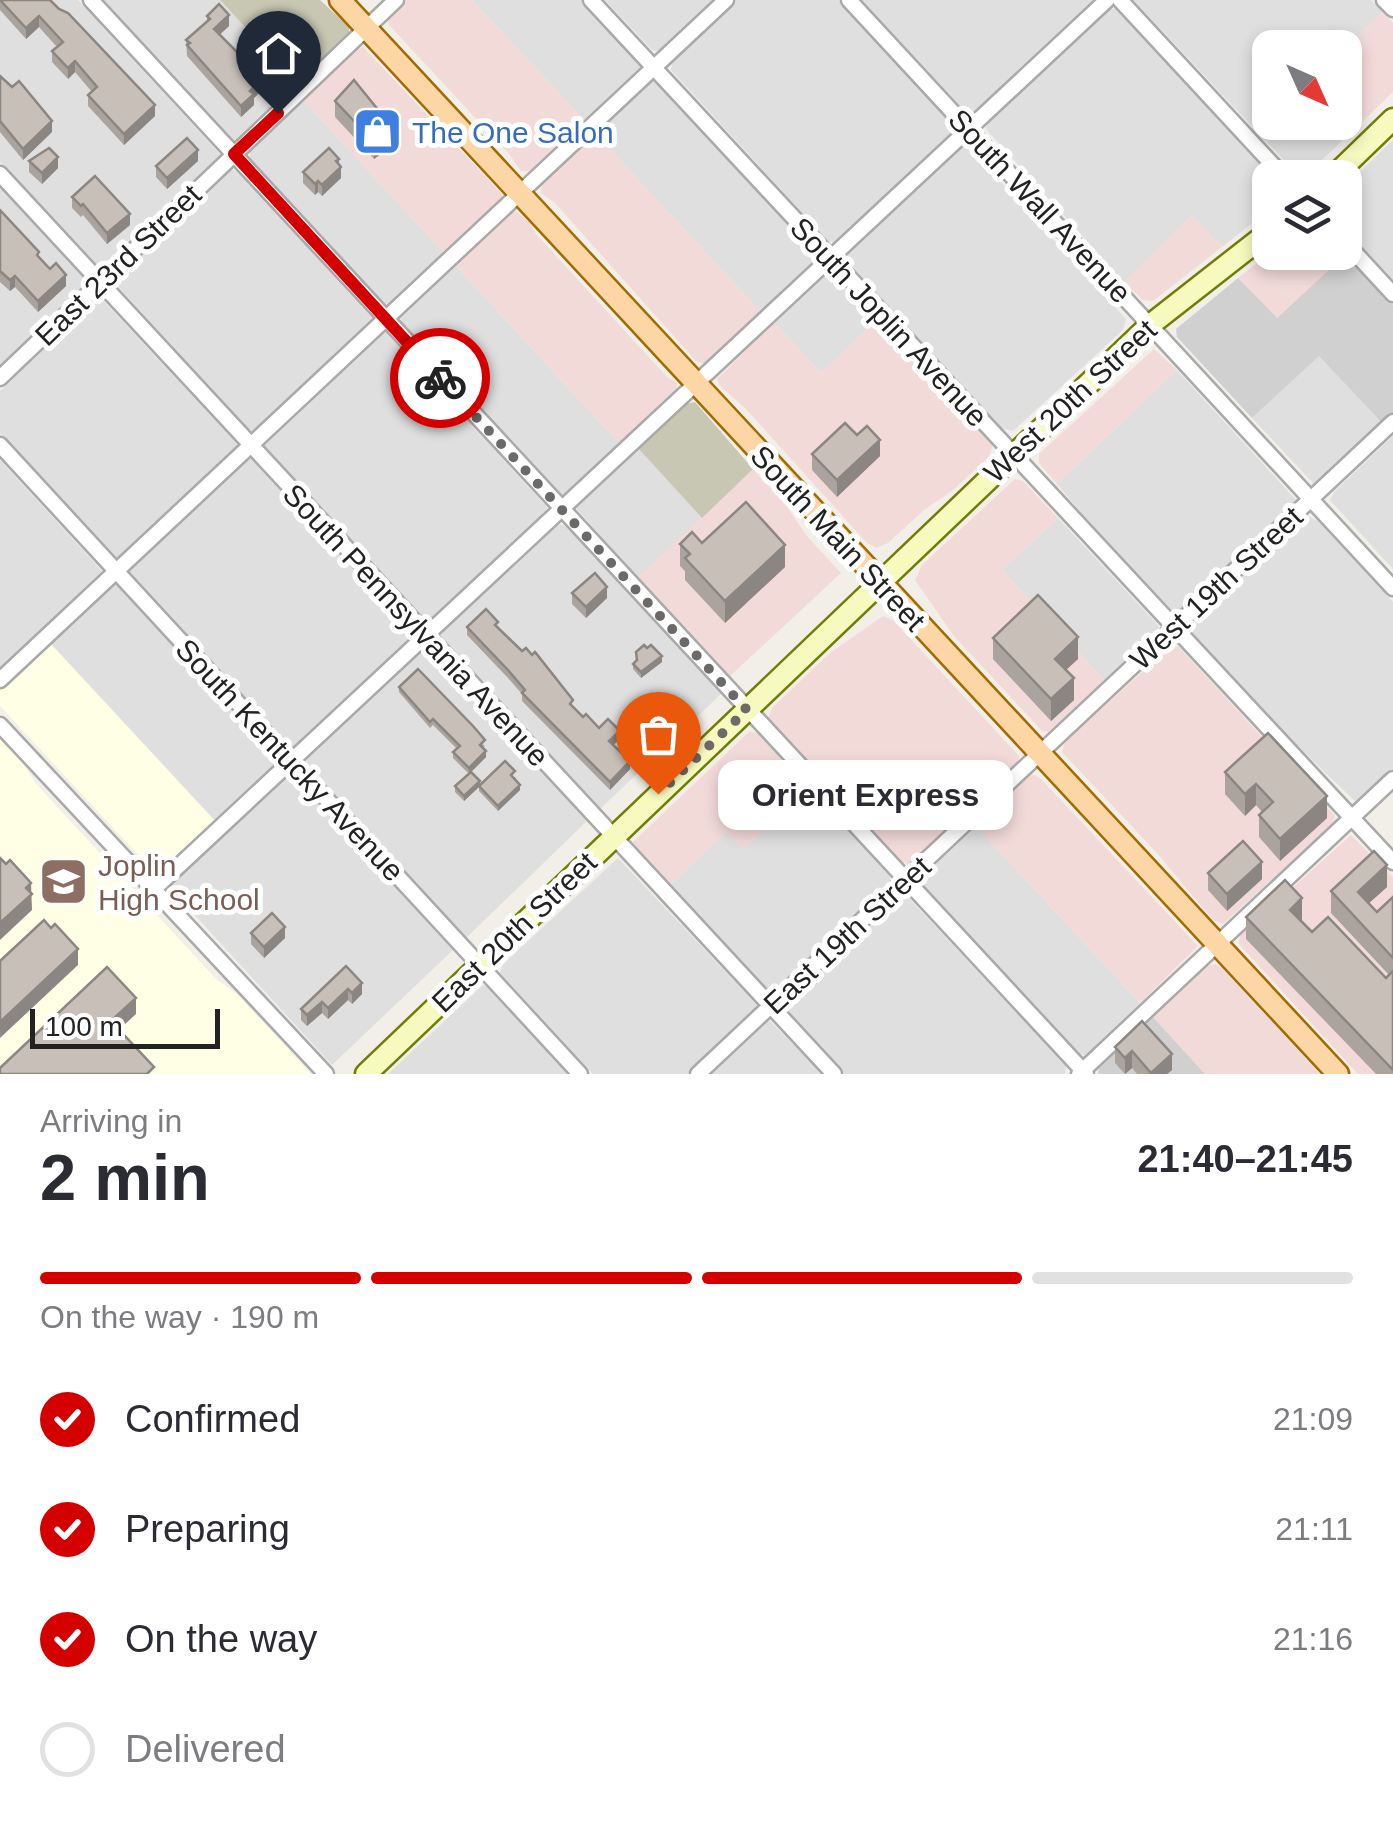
<!DOCTYPE html>
<html lang="en">
<head>
<meta charset="utf-8">
<style>
	:root { --surface:#fff; --page:#f7f7f7; --text:#2b2b33; --muted:#7c7c81; --line:#e1e1e2; --accent:#d40000 }
	body { margin:0; font-family:Arial,sans-serif; background:var(--page); color:var(--text); height:100vh; display:flex; flex-direction:column; font-size:38px; white-space:nowrap }
	* { box-sizing:border-box; margin:0 }
	p { font-size:32px; color:var(--muted) }
	.icon { flex:none; width:55px; height:55px; fill:none; stroke:currentColor; stroke-width:2; stroke-linecap:round; stroke-linejoin:round }
	.map { position:relative; height:1074px; overflow:hidden }
	.drawer { display:flex; flex-direction:column; background:var(--surface); flex:1 }
	.drawer>* { flex:none }
	.needle { width:65px; rotate:135deg }
	.controls { position:absolute; left:1252px; top:30px; display:grid; gap:20px }
	.controls a { display:grid; place-items:center; width:110px; height:110px; border-radius:20px; background:var(--surface); box-shadow:0 5px 15px #0003; font-size:50px }
	.scale { position:absolute; left:30px; bottom:25px; width:190px; box-sizing:border-box; padding-left:10px; border:5px solid #222; border-top:0; font-size:28px; line-height:35px; white-space:nowrap; color:#222; -webkit-text-stroke:8px #fff; paint-order:stroke }
	.pin { position:absolute; display:grid; place-items:center; width:85px; height:85px; color:#fff; margin:-102px -42px; border-radius:50% 50% 50% 0; rotate:-45deg; box-shadow:0 0 10px #0007 }
	.pin .icon { rotate:45deg }
	.courier { position:absolute; display:grid; place-items:center; width:100px; height:100px; margin:-50px; border:8px solid #d40000; border-radius:50%; background:#fff; color:#222; box-shadow:0 2px 12px #0007 }
	.bubble { position:absolute; height:70px; border-radius:20px; background:var(--surface); box-shadow:0 5px 15px #0003; font-size:32px; font-weight:800; line-height:70px; text-align:center }
	.head em { font-style:normal; font-weight:800 }
	.head div { display:flex; flex-direction:column-reverse }
	.head { display:flex; align-items:center; justify-content:space-between; height:170px; padding:0 40px }
	h1 { font-size:65px; font-weight:800; line-height:75px }
	.bar { display:grid; grid-template-columns:repeat(4,1fr); gap:15px 10px; align-content:center; height:120px; padding:0 40px }
	.bar i { height:12px; border-radius:8px; background:var(--line) }
	.bar .active { background:var(--accent) }
	.bar p { grid-column:span 4 }
	ol { padding:0 40px; list-style:none }
	li { display:flex; align-items:center; gap:30px; height:110px }
	li p { margin-inline-start:auto }
	li .icon { padding:10px; border-radius:50%; background:var(--accent); color:#fff; stroke-width:4 }
	li:last-child { color:var(--muted) }
	li i { width:55px; height:55px; border:5px solid var(--line); border-radius:50% }
	.map>svg:first-child { display:block }
</style>
</head>
<body>
<div class="map">
<svg width="1393" height="1074" viewBox="0 0 1393 1074">
	<rect width="100%" height="100%" fill="#f2efe9"/>
	<!-- residential -->
	<g fill="#e0dfdf">
		<polygon points="0,0 78,0 220,154 218,163 104,271 98,268 0,162"/>
		<polygon points="102,0 220,0 299,85 235,142"/>
		<polygon points="472,0 583,0 641,62 641,69 586,122"/>
		<polygon points="605,0 716,0 658,52 652,50"/>
		<polygon points="737,0 838,0 953,125 952,137 834,243 827,240 671,70 673,60"/>
		<polygon points="861,0 1099,0 972,115 966,114"/>
		<polygon points="1133,0 1371,0 1383,12 1345,48 1270,48 1270,122 1345,122 1345,103 1363,121 1306,175 1298,175"/>
		<polygon points="1116,8 1275,177 1270,178 1270,209 1222,247 1192,216 1124,282 986,129 987,124 1108,10"/>
		<polygon points="657,80 817,253 816,264 762,313 595,133 648,82"/>
		<polygon points="302,99 445,254 388,305 382,303 250,161 250,148"/>
		<polygon points="1393,140 1393,280 1345,228 1345,186"/>
		<polygon points="967,145 1126,319 1123,330 1013,431 1001,428 846,260 846,255 961,146"/>
		<polygon points="232,169 238,172 372,318 370,325 254,431 248,429 115,283 118,277"/>
		<polygon points="0,186 88,283 0,372"/>
		<polygon points="454,264 621,445 566,495 559,494 400,323 401,313"/>
		<polygon points="828,271 834,273 878,319 821,373 774,322"/>
		<polygon points="99,296 237,444 235,451 118,558 112,556 0,433 0,391"/>
		<polygon points="386,333 547,507 545,516 430,622 423,619 264,445 266,439 379,334"/>
		<polygon points="1319,355 1383,424 1320,483 1314,484 1252,418"/>
		<polygon points="1177,370 1297,501 1182,610 1175,613 1102,538 1057,484"/>
		<polygon points="1393,436 1393,569 1330,500 1334,492"/>
		<polygon points="638,448 702,518 638,578 576,508"/>
		<polygon points="251,458 414,635 295,748 289,746 129,571 132,564 244,460"/>
		<polygon points="0,460 102,571 0,669"/>
		<polygon points="1308,516 1318,521 1393,602 1393,768 1355,801 1286,735 1191,632 1193,623"/>
		<polygon points="1058,518 1159,626 1157,633 1105,681 1002,570"/>
		<polygon points="556,524 567,526 721,694 599,810 443,640 441,632"/>
		<polygon points="112,584 118,585 277,758 278,766 217,823 49,642"/>
		<polygon points="428,649 588,820 466,938 305,762 308,755 420,651"/>
		<polygon points="292,775 454,949 332,1065 171,889 174,880 285,777"/>
		<polygon points="809,787 889,875 891,881 778,990 770,992 670,885 727,831 744,848"/>
		<polygon points="975,825 1140,1003 1085,1055 1079,1054 919,881 922,875"/>
		<polygon points="618,858 757,1005 755,1011 687,1074 593,1074 500,973 503,964"/>
		<polygon points="905,894 1066,1065 1065,1074 845,1074 786,1011 785,1002 899,895"/>
		<polygon points="483,985 489,987 571,1074 388,1074"/>
		<polygon points="768,1019 823,1074 707,1074 765,1020"/>
	</g>
	<!-- commercial -->
	<g fill="#f2dad9">
		<polygon points="407,0 472,0 586,122 532,171 521,171 509,154 389,25 388,18"/>
		<polygon points="1383,12 1393,23 1393,92 1363,121 1345,103 1345,48"/>
		<polygon points="363,47 502,194 500,204 445,254 302,99 355,50"/>
		<polygon points="595,133 762,313 706,364 697,362 555,203 541,193 542,182"/>
		<polygon points="516,211 530,223 536,234 667,377 677,383 677,393 621,445 454,264 507,214"/>
		<polygon points="1192,216 1222,247 1153,301 1143,300 1124,282"/>
		<polygon points="1342,252 1345,255 1276,319 1238,278 1270,253"/>
		<polygon points="878,319 993,445 989,457 953,490 924,510 888,543 877,548 867,543 745,408 720,386 717,379 774,322 821,373"/>
		<polygon points="1154,349 1177,370 1057,484 1039,463 1039,454"/>
		<polygon points="753,469 787,507 807,536 841,573 728,678 638,578"/>
		<polygon points="1015,479 1023,481 1058,518 1002,570 1105,681 1048,732 1042,731 954,636 915,580 922,565"/>
		<polygon points="883,616 893,620 1019,756 1018,763 909,865 898,859 768,719 772,708 830,653"/>
		<polygon points="1172,645 1180,648 1335,816 1332,825 1223,924 1213,920 1157,853 1062,752 1065,742"/>
		<polygon points="750,731 759,734 809,787 744,849 726,832 670,885 635,849 633,842"/>
		<polygon points="1031,774 1040,778 1198,946 1140,1003 975,825"/>
		<polygon points="1351,835 1393,877 1393,1074 1358,1074 1238,943 1241,934"/>
		<polygon points="1215,964 1221,967 1320,1074 1205,1074 1152,1016 1207,966"/>
	</g>
	<!-- education -->
	<g fill="#ffffe5">
		<polygon points="49,642 217,823 163,872 153,871 0,706 0,688"/>
		<polygon points="0,738 20,759 36,784 216,979 238,995 311,1074 0,1074"/>
	</g>
	<!-- religious -->
	<g fill="#d0d0d0">
		<polygon points="1345,255 1393,305 1393,414 1383,424 1319,356 1252,418 1177,337 1176,329 1238,278 1277,318"/>
		<polygon points="1152,1016 1205,1074 1098,1074 1099,1066"/>
	</g>
	<!-- construction -->
	<g fill="#c7c7b4">
		<polygon points="220,0 320,0 349,27 349,34 299,85"/>
		<polygon points="695,402 753,469 702,518 638,448 685,404"/>
	</g>
	<g fill="none" stroke-linecap="round" stroke-linejoin="round">
		<defs>
			<g id="minor">
				<polyline points="91,0 1086,1074"/>
				<polyline points="591,0 1393,862"/>
				<polyline points="849,0 1393,588"/>
				<polyline points="1120,0 1285,178"/>
				<polyline points="1384,0 1393,9"/>
				<polyline points="0,174 834,1074"/>
				<polyline points="1345,242 1393,294"/>
				<polyline points="0,378 396,0"/>
				<polyline points="0,445 580,1074"/>
				<polyline points="0,680 726,0"/>
				<polyline points="0,725 326,1074"/>
				<polyline points="153,890 1107,0"/>
				<polyline points="698,1074 1393,422"/>
				<polyline points="1079,1074 1393,779"/>
			</g>
			<g id="secondary">
				<polyline points="1332,178 1393,119"/>
				<polyline points="366,1074 1150,325 1270,231"/>
			</g>
			<polyline id="primary" points="340,0 1338,1074"/>
		</defs>
		<!-- minor casing -->
		<use href="#minor" stroke="#a9a9a9" stroke-width="19"/>
		<!-- secondary casing -->
		<use href="#secondary" stroke="#707d05" stroke-width="25"/>
		<!-- primary casing -->
		<use href="#primary" stroke="#a06b00" stroke-width="25"/>
		<!-- minor -->
		<use href="#minor" stroke="#fff" stroke-width="14"/>
		<!-- secondary -->
		<use href="#secondary" stroke="#f7fabf" stroke-width="20"/>
		<!-- primary -->
		<use href="#primary" stroke="#fcd6a4" stroke-width="20"/>
	</g>
	<!-- wall -->
	<g fill="#aba49e">
		<polygon points="0,0 50,0 155,116 124,145 88,106 88,95 92,92 75,72 68,79 52,62 52,51 57,47 39,27 26,39 0,10"/>
		<polygon points="207,16 229,26 219,35 245,65 260,92 254,98 254,105 241,117 187,56 186,40 207,21"/>
		<polygon points="0,76 52,132 23,160 0,132"/>
		<polygon points="335,101 384,117 397,142 374,159 335,117"/>
		<polygon points="29,161 58,168 42,184 29,172"/>
		<polygon points="198,161 167,189 156,177 156,166"/>
		<polygon points="339,164 341,178 322,196 318,192 315,195 303,183 303,172"/>
		<polygon points="72,197 130,225 107,244 83,215 81,217 72,208"/>
		<polygon points="0,210 39,258 66,286 38,312 15,287 10,291 0,282"/>
		<polygon points="812,454 880,456 837,497 812,470"/>
		<polygon points="702,543 785,567 725,623 685,580 685,571 680,566 680,544"/>
		<polygon points="572,593 607,598 586,618 572,604"/>
		<polygon points="467,627 498,628 583,717 620,739 613,745 630,769 610,790 522,701 522,694 508,678 467,635"/>
		<polygon points="993,638 1078,659 1066,670 1074,700 1051,721 993,659"/>
		<polygon points="636,652 662,662 641,678 633,669 633,664 636,660"/>
		<polygon points="399,687 485,746 482,748 486,757 469,774 453,758 453,752 457,749 433,725 430,728 399,692"/>
		<polygon points="1268,733 1327,818 1280,861 1259,837 1259,815 1262,812 1256,805 1245,816 1225,794 1225,772"/>
		<polygon points="515,777 520,790 498,811 479,791 479,787 464,801 455,792 455,786 480,785"/>
		<polygon points="1208,873 1262,879 1227,911 1208,890"/>
		<polygon points="1387,887 1369,903 1377,912 1393,897 1393,1074 1376,1074 1246,939 1246,917 1302,920 1301,921 1312,932 1386,978 1389,975 1331,913 1331,891"/>
		<polygon points="251,933 285,938 264,958 251,944"/>
		<polygon points="346,966 362,994 352,1004 348,1000 328,1019 322,1013 307,1026 301,1020 301,1009"/>
		<polygon points="1142,1021 1172,1070 1167,1074 1137,1074 1132,1068 1125,1074 1115,1063 1115,1047"/>
	</g>
	<!-- shaded-wall -->
	<g fill="#8b8681">
		<polygon points="229,15 229,26 214,40 214,29"/>
		<polygon points="39,16 39,27 26,39 26,28"/>
		<polygon points="75,61 75,72 68,79 68,68"/>
		<polygon points="260,81 260,92 254,98 254,105 241,117 241,106 250,91"/>
		<polygon points="155,105 155,116 124,145 124,134"/>
		<polygon points="52,121 52,132 23,160 23,149"/>
		<polygon points="397,125 397,142 374,159 374,142"/>
		<polygon points="198,150 198,161 167,189 167,178"/>
		<polygon points="58,157 58,168 42,184 42,173"/>
		<polygon points="339,159 339,169 341,167 341,178 322,196 322,185"/>
		<polygon points="318,181 318,192 315,195 315,184"/>
		<polygon points="130,214 130,225 107,244 107,233"/>
		<polygon points="66,275 66,286 38,312 38,301"/>
		<polygon points="15,276 15,287 10,291 10,280"/>
		<polygon points="880,440 880,456 837,497 837,480"/>
		<polygon points="785,545 785,567 725,623 725,601"/>
		<polygon points="607,587 607,598 586,618 586,607"/>
		<polygon points="1078,637 1078,659 1055,680 1055,659"/>
		<polygon points="662,656 662,662 641,678 641,672"/>
		<polygon points="1074,678 1074,700 1051,721 1051,699"/>
		<polygon points="620,731 620,739 609,749 609,741"/>
		<polygon points="486,751 486,757 469,774 469,768"/>
		<polygon points="630,761 630,769 610,790 610,782"/>
		<polygon points="480,781 480,786 464,801 464,796"/>
		<polygon points="1256,784 1256,805 1245,816 1245,794"/>
		<polygon points="520,785 520,790 498,811 498,806"/>
		<polygon points="1327,796 1327,818 1280,861 1280,839"/>
		<polygon points="1262,862 1262,879 1227,911 1227,894"/>
		<polygon points="1387,865 1387,887 1358,913 1358,892"/>
		<polygon points="31,883 32,910 0,940 0,923"/>
		<polygon points="1302,898 1302,920 1290,931 1290,910"/>
		<polygon points="285,927 285,938 264,958 264,947"/>
		<polygon points="78,949 78,965 0,1038 0,1022"/>
		<polygon points="362,983 362,994 352,1004 352,993"/>
		<polygon points="348,989 348,1000 328,1019 328,1008"/>
		<polygon points="136,998 136,1014 111,1037 111,1021"/>
		<polygon points="322,1002 322,1013 307,1026 307,1015"/>
		<polygon points="1132,1051 1132,1068 1125,1074 1125,1058"/>
		<polygon points="1172,1054 1172,1070 1167,1074 1151,1074"/>
	</g>
	<!-- building -->
	<g fill="#c7bfb8" stroke="#8b8681" stroke-width="2.5">
		<polygon points="0,0 50,0 59,9 68,13 155,105 124,134 88,95 97,87 75,61 68,68 52,51 63,42 39,16 26,28"/>
		<polygon points="219,4 229,15 214,29 245,60 242,62 260,81 250,91 254,94 241,106 187,45 190,43 186,40 210,19 207,16"/>
		<polygon points="0,76 12,87 19,81 52,121 23,149 0,121"/>
		<polygon points="354,80 384,117 387,115 397,125 374,142 335,101"/>
		<polygon points="187,138 198,150 167,178 156,166"/>
		<polygon points="49,148 58,157 42,173 29,161"/>
		<polygon points="329,148 339,159 336,161 341,167 322,185 318,181 315,184 303,172"/>
		<polygon points="95,176 130,214 107,233 83,204 81,206 72,197"/>
		<polygon points="0,210 39,252 37,255 50,269 56,263 66,275 38,301 15,276 10,280 0,271"/>
		<polygon points="845,423 857,435 867,426 880,440 837,480 812,454"/>
		<polygon points="746,502 785,545 725,601 685,558 690,554 680,544 692,532 702,543"/>
		<polygon points="595,573 607,587 586,607 572,593"/>
		<polygon points="1038,595 1078,637 1055,659 1074,678 1051,699 993,638"/>
		<polygon points="486,609 498,622 495,625 522,651 526,648 532,655 535,652 573,700 570,704 583,717 586,714 599,728 608,719 620,731 609,741 630,761 610,782 522,693 525,690 508,670 467,627"/>
		<polygon points="644,645 647,648 651,645 662,656 641,672 633,664 637,660 636,652"/>
		<polygon points="418,669 473,726 485,740 480,745 486,751 469,768 453,752 460,746 433,719 430,722 399,687"/>
		<polygon points="1268,733 1327,796 1280,839 1259,815 1273,802 1256,784 1245,794 1225,772"/>
		<polygon points="505,761 515,771 511,775 520,785 498,806 479,786"/>
		<polygon points="471,772 480,781 464,796 455,786"/>
		<polygon points="1243,841 1262,862 1227,894 1208,873"/>
		<polygon points="1374,851 1387,865 1358,892 1377,912 1393,897 1393,958 1331,891"/>
		<polygon points="0,858 6,864 10,860 31,883 26,888 32,894 0,923"/>
		<polygon points="1285,880 1302,898 1290,910 1312,932 1328,917 1386,978 1393,971 1393,1070 1246,917"/>
		<polygon points="272,913 285,927 264,947 251,933"/>
		<polygon points="44,920 51,928 55,924 78,949 0,1022 0,961"/>
		<polygon points="346,966 362,983 352,993 348,989 328,1008 322,1002 307,1015 301,1009"/>
		<polygon points="107,967 136,998 111,1021 154,1067 147,1074 0,1074 0,1068"/>
		<polygon points="1142,1021 1172,1054 1151,1073 1132,1051 1125,1058 1115,1047"/>
	</g>
	<g fill="none" stroke-linecap="round" stroke-linejoin="round">
		<!-- done -->
		<polyline stroke="#6b6a68" stroke-width="10" stroke-dasharray="0 18" points="440,378 747,710 658,794"/>
		<!-- route -->
		<polyline stroke="#d40000" stroke-width="12" points="278,113 234,154 440,378"/>
	</g>
	<!-- icons -->
	<defs>
		<symbol id="shop-square" viewBox="-11 -11 22 22"><rect x="-9" y="-9" width="18" height="18" rx="4" fill="#3f7fe0" stroke="#fff"/><path d="M-5-2.5h2.3a2.7 3.5 0 0 1 5.4 0H5L5.5 6h-11ZM-1.5-2.5h3a1.5 2.3 0 0 0-3 0Z" fill="#fff"/></symbol>
		<symbol id="school-square" viewBox="-11 -11 22 22"><rect x="-9" y="-9" width="18" height="18" rx="4" fill="#8d6e63" stroke="#fff"/><path d="M0-5L7-2L0 1L-7-2ZM-4 1L0 2.5L4 1V4Q0 6-4 4Z" fill="#fff"/></symbol>
	</defs>
	<g fill-rule="evenodd">
		<use href="#shop-square" x="350" y="104" width="55" height="55"/>
		<use href="#school-square" x="36" y="854" width="55" height="55"/>
	</g>
	<g text-anchor="middle" dominant-baseline="central" stroke-width="10" stroke-linejoin="round" paint-order="stroke">
		<!-- shop labels -->
		<g font-size="30" fill="#366cbe" stroke="#fff" text-anchor="start">
			<text x="412" y="132">The One Salon</text>
		</g>
		<!-- street labels -->
		<g font-size="30" fill="#222" stroke="#fff">
			<text transform="translate(1040 206) rotate(47)">South Wall Avenue</text>
			<text transform="translate(118 265) rotate(-44)">East 23rd Street</text>
			<text transform="translate(889 322) rotate(47)">South Joplin Avenue</text>
			<text transform="translate(1070 401) rotate(-43)">West 20th Street</text>
			<text transform="translate(838 538) rotate(47)">South Main Street</text>
			<text transform="translate(1216 588) rotate(-43)">West 19th Street</text>
			<text transform="translate(416 625) rotate(47)">South Pennsylvania Avenue</text>
			<text transform="translate(290 760) rotate(47)">South Kentucky Avenue</text>
			<text transform="translate(514 932) rotate(-44)">East 20th Street</text>
			<text transform="translate(847 935) rotate(-43)">East 19th Street</text>
		</g>
		<!-- education labels -->
		<g font-size="30" fill="#785e54" stroke="#fff" text-anchor="start">
			<text x="98" y="865">Joplin<tspan x="98" dy="34">High School</tspan></text>
		</g>
	</g>
</svg>
<div class="controls">
<a><svg class="needle" viewBox="-14 -14 28 28"><path d="M0-13l5 13h-10z" fill="#e53935"/><path d="M0 13l5-13h-10z" fill="#7c7c81"/></svg></a>
<a><svg class="icon" aria-label="layers" viewBox="0 0 24 24"><path d="M12 4l9 5-9 5-9-5zM3 14l9 5 9-5"/></svg></a>
</div>
<div class="scale">100 m</div>
<div class="pin" style="left:658px;top:794px;background:#ea580c"><svg class="icon" aria-label="bag" viewBox="0 0 24 24"><path d="M5 8h14l-1 12H6zM9 8a3 3 0 0 1 6 0"/></svg></div>
<div class="pin" style="left:278px;top:113px;background:#1f2937"><svg class="icon" aria-label="home" viewBox="0 0 24 24"><path d="M3 11l9-7 9 7M6 9v11h12V9"/></svg></div>
<div class="courier" style="left:440px;top:378px"><svg class="icon" aria-label="bike" viewBox="0 0 24 24"><circle cx="6" cy="16" r="4"/><circle cx="18" cy="16" r="4"/><path d="M6 16l4-8h5l3 8M10 8l3 8H6M13 5h3"/></svg></div>
<div class="bubble" style="left:718px;top:760px;width:295px">Orient Express</div>
</div>
<section class="drawer">
<div class="head"><div><h1>2 min</h1><p>Arriving in</p></div><em>21:40–21:45</em></div>
<div class="bar"><i class="active"></i><i class="active"></i><i class="active"></i><i></i><p>On the way · 190 m</p></div>
<ol>
<li><svg class="icon" aria-label="check" viewBox="0 0 24 24"><path d="M5 12l5 5 9-10"/></svg>Confirmed<p>21:09</p></li>
<li><svg class="icon" aria-label="check" viewBox="0 0 24 24"><path d="M5 12l5 5 9-10"/></svg>Preparing<p>21:11</p></li>
<li><svg class="icon" aria-label="check" viewBox="0 0 24 24"><path d="M5 12l5 5 9-10"/></svg>On the way<p>21:16</p></li>
<li><i></i>Delivered</li>
</ol>
</section>
</body>
</html>
